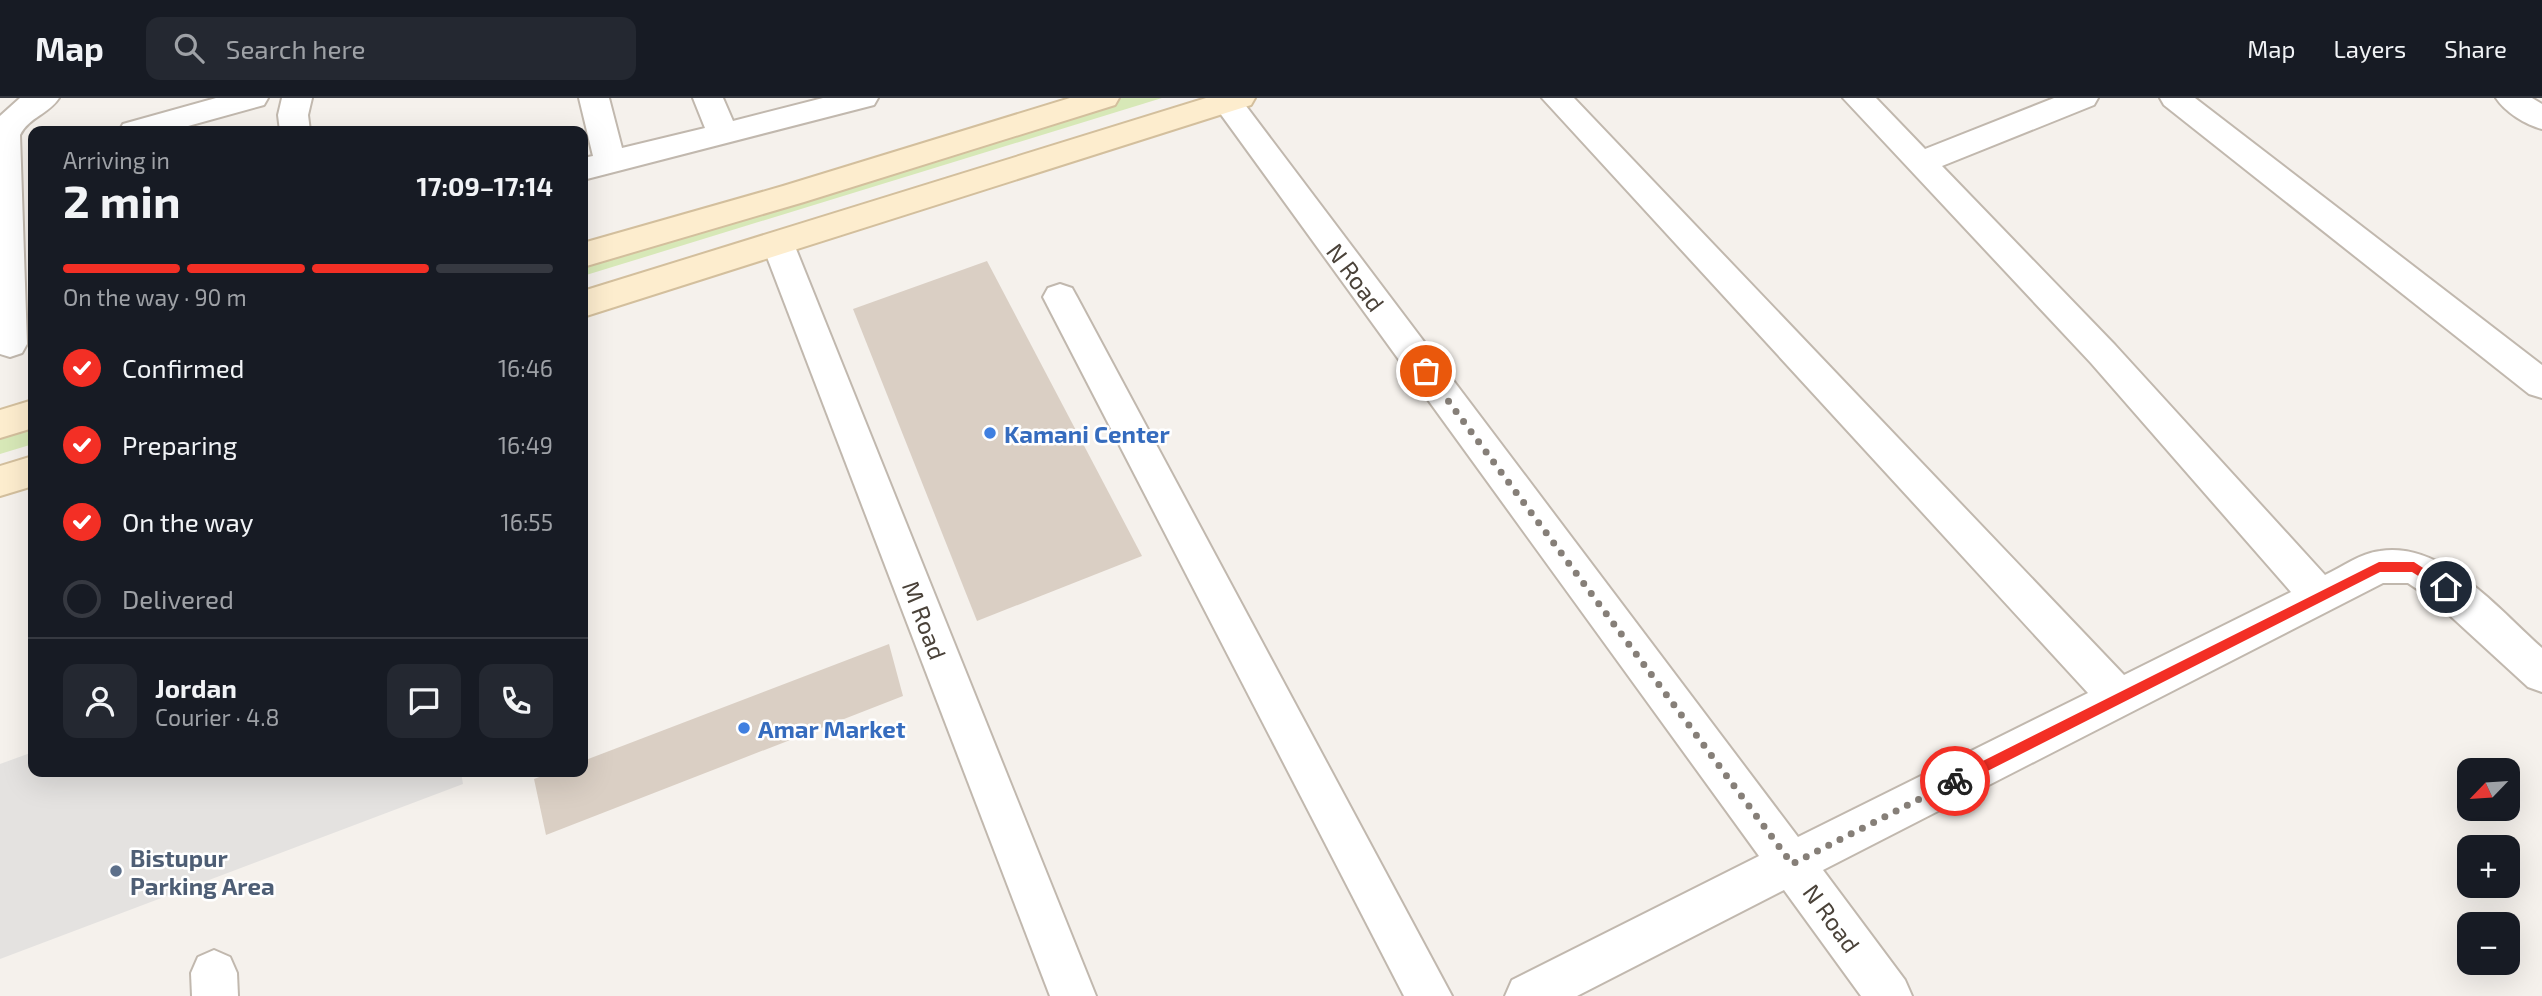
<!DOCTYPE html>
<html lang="en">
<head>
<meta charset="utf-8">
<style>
	:root { --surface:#171b24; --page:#242831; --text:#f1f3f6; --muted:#9ea1a6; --line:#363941; --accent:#f32f25 }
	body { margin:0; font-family:"Exo 2",sans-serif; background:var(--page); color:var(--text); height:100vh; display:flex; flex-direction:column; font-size:26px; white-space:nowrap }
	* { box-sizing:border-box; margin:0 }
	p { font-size:23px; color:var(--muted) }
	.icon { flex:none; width:38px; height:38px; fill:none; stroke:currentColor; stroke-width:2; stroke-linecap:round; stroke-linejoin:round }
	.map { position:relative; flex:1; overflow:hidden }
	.sheet { position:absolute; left:28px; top:28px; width:560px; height:651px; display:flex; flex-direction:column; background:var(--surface); border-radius:14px; box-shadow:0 7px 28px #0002 }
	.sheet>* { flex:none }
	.needle { width:46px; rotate:245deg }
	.controls { position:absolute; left:2457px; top:660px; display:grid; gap:14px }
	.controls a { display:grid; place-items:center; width:63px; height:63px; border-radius:14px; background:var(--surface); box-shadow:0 7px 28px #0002; font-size:35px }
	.pin { position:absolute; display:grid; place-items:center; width:60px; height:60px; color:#fff; margin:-30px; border:4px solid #fff; border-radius:50%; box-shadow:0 2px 7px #0007 }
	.courier { position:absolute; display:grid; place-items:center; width:70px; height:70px; margin:-35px; border:5px solid #f32f25; border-radius:50%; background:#fff; color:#222; box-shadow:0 2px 9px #0007 }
	.overview em { font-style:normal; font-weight:700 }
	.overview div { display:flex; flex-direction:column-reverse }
	.overview { display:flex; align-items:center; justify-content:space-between; height:119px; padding:0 35px }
	h1 { font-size:46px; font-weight:700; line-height:52px }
	.bar { display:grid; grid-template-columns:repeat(4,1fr); gap:10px 7px; align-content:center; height:84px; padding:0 35px }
	.bar i { height:9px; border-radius:5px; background:var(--line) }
	.bar .on { background:var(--accent) }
	.bar p { grid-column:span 4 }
	.line { display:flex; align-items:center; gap:18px; padding:0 35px; border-top:2px solid var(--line) }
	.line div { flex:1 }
	.round { display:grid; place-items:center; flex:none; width:74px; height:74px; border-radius:14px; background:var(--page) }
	ol { padding:0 35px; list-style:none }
	li { display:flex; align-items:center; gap:21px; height:77px }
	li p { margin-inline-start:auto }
	li .icon { padding:7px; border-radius:50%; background:var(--accent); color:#fff; stroke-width:4 }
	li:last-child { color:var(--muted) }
	li i { width:38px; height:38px; border:4px solid var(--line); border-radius:50% }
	header { display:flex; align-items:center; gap:42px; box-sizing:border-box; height:98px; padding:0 35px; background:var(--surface); border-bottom:2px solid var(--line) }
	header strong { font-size:33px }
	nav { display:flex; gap:38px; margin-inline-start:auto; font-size:24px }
	.search { width:490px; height:63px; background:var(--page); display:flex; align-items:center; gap:18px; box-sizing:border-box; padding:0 24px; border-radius:14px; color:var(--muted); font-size:26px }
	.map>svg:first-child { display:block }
</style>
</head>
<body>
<header>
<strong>Map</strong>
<div class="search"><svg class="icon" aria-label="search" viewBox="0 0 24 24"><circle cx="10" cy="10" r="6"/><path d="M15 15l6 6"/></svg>Search here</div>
<nav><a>Map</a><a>Layers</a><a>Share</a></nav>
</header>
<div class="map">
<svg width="2542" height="898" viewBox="0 0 2542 898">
	<rect width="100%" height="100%" fill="#f5f1ec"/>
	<!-- green -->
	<g fill="#d7e8b7">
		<polygon points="1121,0 1162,0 583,178 583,162"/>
		<polygon points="33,328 33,346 0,356 0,338"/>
	</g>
	<!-- parking -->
	<polygon fill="#e4e2e0" points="33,654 33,674 461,674 463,686 0,861 0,666"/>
	<!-- building -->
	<g fill="#dacfc4">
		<polygon points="987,163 1142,458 977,523 853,211"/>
		<polygon points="889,546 903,598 546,737 534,681 553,674 583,674 583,663"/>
	</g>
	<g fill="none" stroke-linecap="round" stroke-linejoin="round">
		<defs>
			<g id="street">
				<path d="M20 0H59C49 16 29 19 20 37L27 246 22 255 10 259 0 256V18Z"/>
				<polygon points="216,0 268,0 264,7 170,33 119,33 123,26"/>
				<polygon points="282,0 312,0 308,17 310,33 280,33 278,17"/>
				<polygon points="579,0 609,0 622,50 705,30 693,0 723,0 733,23 823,0 878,0 874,7 583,82 583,60 593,58"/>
				<path d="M1209 0H1240L1798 739 2088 595 1542 0H1574L2124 577 2291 494 2091 265 1843 0H1876L1925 51 2054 0H2098L2094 7 1942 68 2115 247 2325 477C2342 469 2361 455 2380 453 2443 443 2499 512 2542 550V594L2528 589 2432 501 2408 485H2383L1823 772 1905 882 1912 898H1861L1784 792 1577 898H1505L1512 882 1759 758Z"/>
				<polygon points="2160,0 2195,0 2542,267 2542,300 2529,296 2164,7"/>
				<path d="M2496 0H2532L2542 6V31C2526 27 2505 14 2496 0Z"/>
				<polygon points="778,134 790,138 794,146 1096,898 1050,898 762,146 766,138"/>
				<polygon points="1060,186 1072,190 1077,199 1452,898 1404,898 1043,199 1048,190"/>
				<polygon points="214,852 230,859 237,875 238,898 192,898 191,875 198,859"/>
			</g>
			<g id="secondary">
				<polygon points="1070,0 1119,0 1115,7 804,104 583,169 583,145 783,88"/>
				<polygon points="1206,0 1255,0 1251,7 583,219 583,193"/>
				<polygon points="33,302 33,330 0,340 0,312"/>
				<polygon points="33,358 33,388 0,398 0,368"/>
			</g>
		</defs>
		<!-- street casing -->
		<use href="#street" stroke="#c1b8ae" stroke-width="4"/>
		<!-- secondary casing -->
		<use href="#secondary" stroke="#d3bf9d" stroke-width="4"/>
		<!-- street -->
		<use href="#street" fill="#fff" fill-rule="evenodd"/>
		<!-- secondary -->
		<use href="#secondary" fill="#fdedce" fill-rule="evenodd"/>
	</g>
	<!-- route -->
	<polygon fill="#f32f25" points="2379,464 2414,464 2452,489 2450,493 2442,493 2412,474 2380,474 1960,687 1951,687 1951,679"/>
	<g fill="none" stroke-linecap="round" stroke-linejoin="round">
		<!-- done -->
		<polyline stroke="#867f78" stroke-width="7" stroke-dasharray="0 12.6" points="1426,273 1792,766 1955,683"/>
	</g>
	<!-- markers -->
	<g fill="#3f7fe0" stroke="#fff" stroke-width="2.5">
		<circle cx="990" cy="335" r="7"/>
		<circle cx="744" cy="630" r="7"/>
	</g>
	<circle fill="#5c6f8a" stroke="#fff" stroke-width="2.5" cx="116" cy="773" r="7"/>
	<g text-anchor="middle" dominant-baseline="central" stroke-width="5" stroke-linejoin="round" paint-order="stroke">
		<!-- street labels -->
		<g font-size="24" fill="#4a4239" stroke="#fff">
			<text transform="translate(1356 179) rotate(53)">N Road</text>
			<text transform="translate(925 522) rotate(69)">M Road</text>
			<text transform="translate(1832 820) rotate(54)">N Road</text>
		</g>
		<!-- shop labels -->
		<g font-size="24" font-weight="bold" fill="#366cbe" stroke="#fff" text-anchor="start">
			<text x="1004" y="335">Kamani Center</text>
			<text x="758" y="630">Amar Market</text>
		</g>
		<!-- service labels -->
		<g font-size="24" font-weight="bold" fill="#4e5e75" stroke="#fff" text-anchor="start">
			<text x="130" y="759">Bistupur<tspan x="130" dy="28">Parking Area</tspan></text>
		</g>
	</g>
</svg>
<div class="controls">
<a><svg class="needle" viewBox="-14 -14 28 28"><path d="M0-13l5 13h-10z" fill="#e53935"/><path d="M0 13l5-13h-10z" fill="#9ea1a6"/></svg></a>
<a>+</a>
<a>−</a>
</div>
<div class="pin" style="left:1426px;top:273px;background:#ea580c"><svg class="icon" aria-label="bag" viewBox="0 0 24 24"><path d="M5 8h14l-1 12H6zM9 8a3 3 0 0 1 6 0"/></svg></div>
<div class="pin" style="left:2446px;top:489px;background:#1f2937"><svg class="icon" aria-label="home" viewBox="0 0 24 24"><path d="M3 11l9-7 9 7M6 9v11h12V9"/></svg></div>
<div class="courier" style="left:1955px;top:683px"><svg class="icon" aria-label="bike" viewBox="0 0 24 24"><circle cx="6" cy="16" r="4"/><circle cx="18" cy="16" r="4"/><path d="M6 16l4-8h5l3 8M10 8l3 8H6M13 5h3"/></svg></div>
<section class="sheet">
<div class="overview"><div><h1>2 min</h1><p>Arriving in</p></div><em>17:09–17:14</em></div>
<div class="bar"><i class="on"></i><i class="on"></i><i class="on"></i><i></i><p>On the way · 90 m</p></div>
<ol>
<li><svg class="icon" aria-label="check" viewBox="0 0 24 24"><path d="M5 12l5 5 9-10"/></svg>Confirmed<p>16:46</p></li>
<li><svg class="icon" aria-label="check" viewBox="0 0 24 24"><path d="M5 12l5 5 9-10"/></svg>Preparing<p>16:49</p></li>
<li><svg class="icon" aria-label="check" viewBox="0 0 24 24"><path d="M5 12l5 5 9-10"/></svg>On the way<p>16:55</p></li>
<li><i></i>Delivered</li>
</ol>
<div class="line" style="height:126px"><a class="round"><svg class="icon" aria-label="person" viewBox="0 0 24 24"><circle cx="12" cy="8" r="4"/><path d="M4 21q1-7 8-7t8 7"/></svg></a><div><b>Jordan</b><p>Courier · 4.8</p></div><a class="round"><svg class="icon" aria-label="chat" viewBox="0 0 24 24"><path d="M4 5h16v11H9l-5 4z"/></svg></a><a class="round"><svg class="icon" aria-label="phone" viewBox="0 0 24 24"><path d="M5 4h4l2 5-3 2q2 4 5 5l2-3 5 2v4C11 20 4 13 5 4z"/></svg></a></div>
</section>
</div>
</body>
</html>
